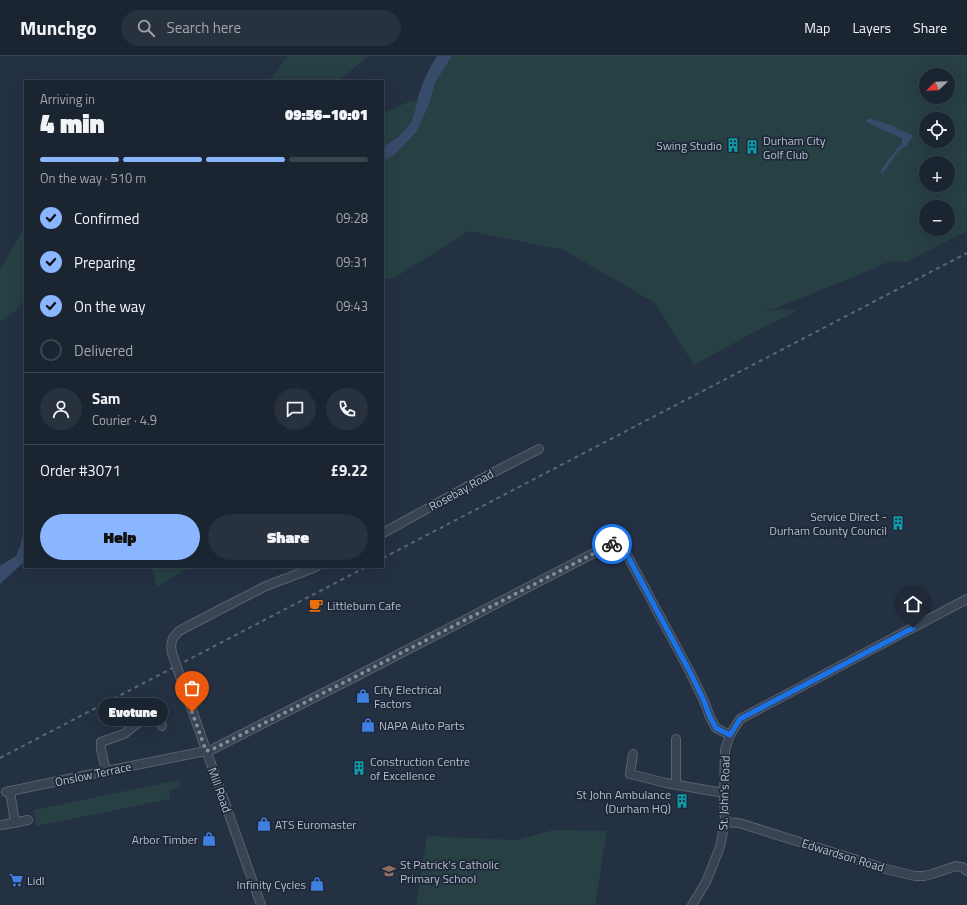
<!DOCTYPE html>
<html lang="en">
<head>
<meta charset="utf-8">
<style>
	:root { --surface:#1b2532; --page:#28313e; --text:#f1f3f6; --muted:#a0a5ac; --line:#39424d; --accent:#89b6fe }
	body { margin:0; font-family:"Titillium Web",sans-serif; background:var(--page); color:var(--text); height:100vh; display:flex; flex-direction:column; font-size:15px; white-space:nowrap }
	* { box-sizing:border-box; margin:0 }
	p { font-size:13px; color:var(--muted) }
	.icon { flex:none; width:22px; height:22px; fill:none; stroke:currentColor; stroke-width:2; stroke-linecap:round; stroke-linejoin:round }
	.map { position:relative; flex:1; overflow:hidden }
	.side { position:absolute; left:24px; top:24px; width:360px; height:488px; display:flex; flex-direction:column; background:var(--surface); border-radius:0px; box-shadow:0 4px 16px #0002,0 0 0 1px var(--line) }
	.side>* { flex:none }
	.needle { width:26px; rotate:247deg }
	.buttons { position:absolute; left:919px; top:12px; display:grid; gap:8px }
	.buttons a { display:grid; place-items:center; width:36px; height:36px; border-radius:50%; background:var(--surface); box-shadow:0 4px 16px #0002,0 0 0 1px var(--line); font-size:20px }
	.pin { position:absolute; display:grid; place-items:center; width:34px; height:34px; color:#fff; margin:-41px -17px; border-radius:50% 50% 50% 0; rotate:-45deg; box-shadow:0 0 4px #0007 }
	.pin .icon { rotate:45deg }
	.courier { position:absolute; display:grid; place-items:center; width:40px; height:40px; margin:-20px; border:3px solid #1a73e8; border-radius:50%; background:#fff; color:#222; box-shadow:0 1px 5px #0007 }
	.bubble { position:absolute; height:28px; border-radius:14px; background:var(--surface); box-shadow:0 4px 16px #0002,0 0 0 1px var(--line); font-size:13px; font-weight:800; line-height:28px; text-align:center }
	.head em { font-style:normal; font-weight:800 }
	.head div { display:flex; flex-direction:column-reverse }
	.head { display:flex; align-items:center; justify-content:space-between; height:68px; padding:0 16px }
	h1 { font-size:26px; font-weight:800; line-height:30px }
	.bar { display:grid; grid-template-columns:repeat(4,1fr); gap:6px 4px; align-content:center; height:48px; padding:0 16px }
	.bar i { height:5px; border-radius:3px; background:var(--line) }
	.bar .current { background:var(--accent) }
	.bar p { grid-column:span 4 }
	.line { display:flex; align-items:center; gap:10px; padding:0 16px; border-top:1px solid var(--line) }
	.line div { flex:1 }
	.round { display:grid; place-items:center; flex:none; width:42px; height:42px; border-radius:21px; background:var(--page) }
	ol { padding:0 16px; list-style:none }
	li { display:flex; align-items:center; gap:12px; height:44px }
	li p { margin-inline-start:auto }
	li .icon { padding:4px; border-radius:50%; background:var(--accent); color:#111; stroke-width:4 }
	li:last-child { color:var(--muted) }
	li i { width:22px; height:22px; border:2px solid var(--line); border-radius:50% }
	.primary-button { display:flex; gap:8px; margin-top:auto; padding:8px 16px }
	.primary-button a { flex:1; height:46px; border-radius:24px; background:var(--accent); color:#111; font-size:16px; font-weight:800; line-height:46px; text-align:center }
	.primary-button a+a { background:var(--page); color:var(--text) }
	header { display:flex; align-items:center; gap:24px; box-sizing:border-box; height:56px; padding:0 20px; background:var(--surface); border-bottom:1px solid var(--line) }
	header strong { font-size:19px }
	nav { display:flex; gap:22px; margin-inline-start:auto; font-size:14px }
	.search { width:280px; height:36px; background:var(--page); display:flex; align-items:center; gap:10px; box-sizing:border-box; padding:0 14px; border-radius:22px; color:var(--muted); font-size:15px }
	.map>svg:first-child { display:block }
</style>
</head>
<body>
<header>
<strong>Munchgo</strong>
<div class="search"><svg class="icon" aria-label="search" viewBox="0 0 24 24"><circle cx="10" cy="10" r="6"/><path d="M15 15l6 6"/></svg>Search here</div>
<nav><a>Map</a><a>Layers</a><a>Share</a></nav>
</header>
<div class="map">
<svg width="967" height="849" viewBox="0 0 967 849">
	<rect width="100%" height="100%" fill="#243143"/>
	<!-- green -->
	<g fill="#264044" fill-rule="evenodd">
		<polygon points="288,0 369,0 338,25 269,25"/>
		<path d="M452 0H967V175L906 206 891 205 846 224 777 252 762 255 781 253 794 254 795 256 758 274 694 309 655 247 564 194 469 175 394 222 383 223V105L387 104 422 64 428 49 435 27ZM926 19H948V41H926ZM926 63H948V85H926ZM926 107H948V129H926ZM926 151H948V173H926Z"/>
		<path d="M413 44 417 45C416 50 416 54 415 58 410 73 396 83 383 91V57Z"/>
		<polygon points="25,170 25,242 18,253 1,266 0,264 0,213"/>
		<polygon points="151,511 190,511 157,531"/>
		<polygon points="179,724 180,731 169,734 170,743 36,770 34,754"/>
		<polygon points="553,774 607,775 595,849 416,849 427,780 517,784"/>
	</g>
	<!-- water -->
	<g fill="#374c6b">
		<path d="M437 0H452L435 27 429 48 417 75 398 95 393 100 383 105V91C393 85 403 78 409 69 415 61 415 54 417 46 420 31 429 13 437 0Z"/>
		<path d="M869 62 891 69 900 74 912 79 913 81 910 84 907 90C895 94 891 109 882 118L880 116 888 104 902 87V82L894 79 866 66V64Z"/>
		<polygon points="25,469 25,505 0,528 0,510 16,500 20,491"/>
	</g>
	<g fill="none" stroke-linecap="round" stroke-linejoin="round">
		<defs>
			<g id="minor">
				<polyline points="383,477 494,416 539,393"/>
				<polyline points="172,597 171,589 173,582 179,575 221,553 266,530 316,511"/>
				<polyline points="180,620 261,849"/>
				<polyline points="155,647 157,660 162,670"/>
				<polyline points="676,683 676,728"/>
				<polyline points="633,698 630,718 666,727 724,737"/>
				<polyline points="106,715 101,693 101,686 124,678 139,666 157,660"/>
				<polyline points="10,735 15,767"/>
				<polyline points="6,736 106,715 206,695 213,693 349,624 619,484 690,616 704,645 710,661 716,672 730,679"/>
				<polyline points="725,766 739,767 886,813 915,820 924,820 932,818 956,810 962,811 967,815"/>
				<polyline points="2,769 28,764"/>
				<polyline points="692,849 706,826 720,791 725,766 724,737 725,694 730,679 740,663 967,543"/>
			</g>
		</defs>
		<!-- minor casing -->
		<use href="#minor" stroke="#576170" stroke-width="10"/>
		<!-- minor -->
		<use href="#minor" stroke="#394352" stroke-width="8"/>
		<!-- rail -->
		<g stroke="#5b6779" stroke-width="2" stroke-dasharray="4 4" stroke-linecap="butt">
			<polyline points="383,502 967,197"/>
			<polyline points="0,702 366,511"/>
		</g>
		<defs>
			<polyline id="minor-bridge" points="172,597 180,620"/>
		</defs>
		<!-- minor-bridge casing -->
		<use href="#minor-bridge" stroke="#576170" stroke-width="10" stroke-linecap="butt"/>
		<!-- minor-bridge -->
		<use href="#minor-bridge" stroke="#394352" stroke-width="8"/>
	</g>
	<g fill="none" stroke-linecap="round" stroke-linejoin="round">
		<!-- done -->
		<polyline stroke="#838d9c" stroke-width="4" stroke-dasharray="0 7.2" points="192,656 206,695 213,693 349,624 612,488"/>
		<!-- route -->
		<polyline stroke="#1a73e8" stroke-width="5" points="612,488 619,484 690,616 704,645 710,661 716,672 730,679 740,663 913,572"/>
	</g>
	<!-- icons -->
	<defs>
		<symbol id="building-bare" viewBox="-9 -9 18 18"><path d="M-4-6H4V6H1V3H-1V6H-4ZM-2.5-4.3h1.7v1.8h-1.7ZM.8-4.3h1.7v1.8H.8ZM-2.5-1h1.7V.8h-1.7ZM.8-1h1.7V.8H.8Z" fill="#0f9aa8" stroke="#1e2838" stroke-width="2.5" paint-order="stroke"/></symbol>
		<symbol id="cafe-bare" viewBox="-9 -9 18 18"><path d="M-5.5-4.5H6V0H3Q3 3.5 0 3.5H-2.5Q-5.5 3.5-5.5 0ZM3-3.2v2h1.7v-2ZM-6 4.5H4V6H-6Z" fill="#e8710a" stroke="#1e2838" stroke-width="2.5" paint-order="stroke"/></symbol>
		<symbol id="shop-bare" viewBox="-9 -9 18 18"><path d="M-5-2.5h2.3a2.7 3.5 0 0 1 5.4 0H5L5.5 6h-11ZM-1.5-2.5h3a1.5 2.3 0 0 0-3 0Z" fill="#3f7fe0" stroke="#1e2838" stroke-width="2.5" paint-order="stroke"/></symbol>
		<symbol id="school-bare" viewBox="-9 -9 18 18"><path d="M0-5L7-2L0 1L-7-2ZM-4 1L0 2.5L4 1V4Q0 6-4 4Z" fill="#8d6e63" stroke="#1e2838" stroke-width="2.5" paint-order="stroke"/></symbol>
		<symbol id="supermarket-bare" viewBox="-9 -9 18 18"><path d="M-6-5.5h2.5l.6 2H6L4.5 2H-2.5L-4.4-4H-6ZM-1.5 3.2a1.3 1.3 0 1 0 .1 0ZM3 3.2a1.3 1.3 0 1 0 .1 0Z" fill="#3f7fe0" stroke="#1e2838" stroke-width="2.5" paint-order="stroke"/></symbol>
	</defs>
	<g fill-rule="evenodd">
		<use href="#building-bare" x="723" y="79" width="20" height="20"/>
		<use href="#building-bare" x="742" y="81" width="20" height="20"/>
		<use href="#building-bare" x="888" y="457" width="20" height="20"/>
		<use href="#cafe-bare" x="306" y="539" width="20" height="20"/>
		<use href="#shop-bare" x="353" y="630" width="20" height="20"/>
		<use href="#shop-bare" x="358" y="659" width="20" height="20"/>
		<use href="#building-bare" x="349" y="702" width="20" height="20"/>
		<use href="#building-bare" x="672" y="735" width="20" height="20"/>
		<use href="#shop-bare" x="254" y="758" width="20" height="20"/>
		<use href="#shop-bare" x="199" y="773" width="20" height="20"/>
		<use href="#school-bare" x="379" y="805" width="20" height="20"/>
		<use href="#supermarket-bare" x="6" y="814" width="20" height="20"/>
		<use href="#shop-bare" x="307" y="818" width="20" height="20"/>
	</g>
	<g text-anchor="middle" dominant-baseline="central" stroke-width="3.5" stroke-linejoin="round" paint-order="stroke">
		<!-- poi labels -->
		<g font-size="12" fill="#b6becc" stroke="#1e2838" text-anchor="start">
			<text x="763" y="84">Durham City<tspan x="763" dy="14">Golf Club</tspan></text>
			<text x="722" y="89" text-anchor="end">Swing Studio</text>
			<text x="887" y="460" text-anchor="end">Service Direct -<tspan x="887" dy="14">Durham County Council</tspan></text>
			<text x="327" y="549">Littleburn Cafe</text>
			<text x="374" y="633">City Electrical<tspan x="374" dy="14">Factors</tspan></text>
			<text x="379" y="669">NAPA Auto Parts</text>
			<text x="370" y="705">Construction Centre<tspan x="370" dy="14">of Excellence</tspan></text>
			<text x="671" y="738" text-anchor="end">St John Ambulance<tspan x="671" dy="14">(Durham HQ)</tspan></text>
			<text x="275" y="768">ATS Euromaster</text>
			<text x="198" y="783" text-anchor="end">Arbor Timber</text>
			<text x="400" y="808">St Patrick's Catholic<tspan x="400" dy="14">Primary School</tspan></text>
			<text x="27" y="824">Lidl</text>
			<text x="306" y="828" text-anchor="end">Infinity Cycles</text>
		</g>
		<!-- street labels -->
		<g font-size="12" fill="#b6becc" stroke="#1e2838">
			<text transform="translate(461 434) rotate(-29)">Rosebay Road</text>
			<text transform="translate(93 718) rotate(-12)">Onslow Terrace</text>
			<text transform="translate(220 734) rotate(70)">Mill Road</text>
			<text transform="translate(724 737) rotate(-88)">St. John's Road</text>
			<text transform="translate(843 799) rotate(17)">Edwardson Road</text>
		</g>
	</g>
</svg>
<div class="buttons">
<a><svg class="needle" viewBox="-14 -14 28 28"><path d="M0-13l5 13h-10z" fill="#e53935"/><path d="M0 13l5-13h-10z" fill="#a0a5ac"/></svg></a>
<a><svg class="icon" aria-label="locate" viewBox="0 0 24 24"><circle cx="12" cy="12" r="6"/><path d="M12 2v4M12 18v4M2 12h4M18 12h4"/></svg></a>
<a>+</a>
<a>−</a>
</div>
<div class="pin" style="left:192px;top:656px;background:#ea580c"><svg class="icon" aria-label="bag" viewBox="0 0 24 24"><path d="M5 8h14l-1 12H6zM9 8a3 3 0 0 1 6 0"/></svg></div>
<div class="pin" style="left:913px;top:572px;background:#1f2937"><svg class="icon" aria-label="home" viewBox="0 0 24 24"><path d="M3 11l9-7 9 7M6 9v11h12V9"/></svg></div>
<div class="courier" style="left:612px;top:488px"><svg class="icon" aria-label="bike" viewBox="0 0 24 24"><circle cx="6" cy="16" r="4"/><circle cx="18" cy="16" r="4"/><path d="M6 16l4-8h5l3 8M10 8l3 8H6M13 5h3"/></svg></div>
<div class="bubble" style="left:98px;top:642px;width:70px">Evotune</div>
<section class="side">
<div class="head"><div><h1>4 min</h1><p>Arriving in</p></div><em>09:56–10:01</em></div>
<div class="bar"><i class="current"></i><i class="current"></i><i class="current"></i><i></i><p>On the way · 510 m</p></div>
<ol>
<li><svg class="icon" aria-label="check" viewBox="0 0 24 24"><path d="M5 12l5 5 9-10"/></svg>Confirmed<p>09:28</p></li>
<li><svg class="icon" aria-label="check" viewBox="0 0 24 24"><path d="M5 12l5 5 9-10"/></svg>Preparing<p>09:31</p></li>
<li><svg class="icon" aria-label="check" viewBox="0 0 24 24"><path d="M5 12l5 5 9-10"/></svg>On the way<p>09:43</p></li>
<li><i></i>Delivered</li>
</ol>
<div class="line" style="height:72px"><a class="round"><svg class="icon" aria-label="person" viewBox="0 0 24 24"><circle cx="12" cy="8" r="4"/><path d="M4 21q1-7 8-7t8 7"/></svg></a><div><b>Sam</b><p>Courier · 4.9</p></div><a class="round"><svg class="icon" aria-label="chat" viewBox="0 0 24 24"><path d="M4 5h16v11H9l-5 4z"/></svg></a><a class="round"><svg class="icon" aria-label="phone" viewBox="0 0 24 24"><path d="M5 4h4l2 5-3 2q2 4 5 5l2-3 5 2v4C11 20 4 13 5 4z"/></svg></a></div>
<div class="line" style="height:52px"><div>Order #3071</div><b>£9.22</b></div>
<div class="primary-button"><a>Help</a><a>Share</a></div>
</section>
</div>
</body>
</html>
